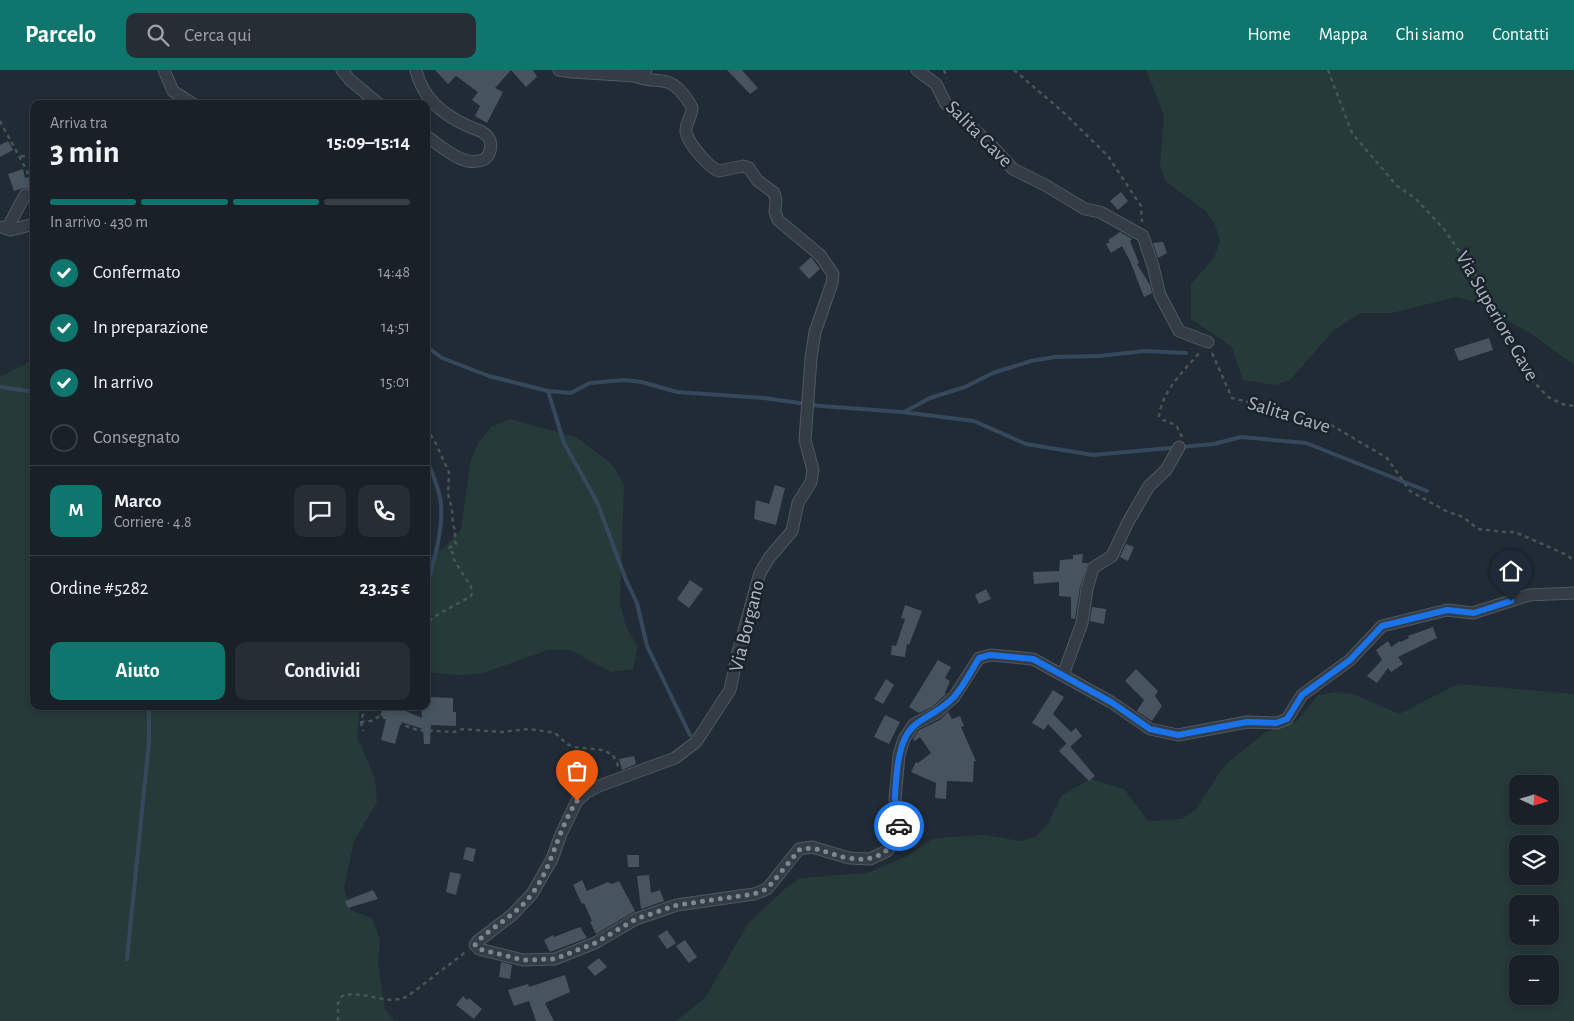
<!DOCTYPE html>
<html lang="it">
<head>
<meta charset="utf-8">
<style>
	:root { --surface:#192028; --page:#262d34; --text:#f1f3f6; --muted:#9fa3a8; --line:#373e45; --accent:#0f766e }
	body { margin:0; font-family:"Alegreya Sans",sans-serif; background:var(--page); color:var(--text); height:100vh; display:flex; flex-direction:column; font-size:19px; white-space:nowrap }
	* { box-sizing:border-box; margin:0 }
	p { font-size:16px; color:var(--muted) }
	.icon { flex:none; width:28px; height:28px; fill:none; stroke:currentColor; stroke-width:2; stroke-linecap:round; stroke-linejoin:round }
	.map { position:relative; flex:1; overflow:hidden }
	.panel { position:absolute; left:30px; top:30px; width:400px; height:610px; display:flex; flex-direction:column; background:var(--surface); border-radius:10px; box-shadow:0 2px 8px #0003,0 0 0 1px var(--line) }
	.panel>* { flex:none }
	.needle { width:32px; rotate:94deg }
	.buttons { position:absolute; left:1509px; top:705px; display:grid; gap:10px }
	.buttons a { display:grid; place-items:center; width:50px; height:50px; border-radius:10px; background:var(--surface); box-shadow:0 2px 8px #0003,0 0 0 1px var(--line); font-size:25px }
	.pin { position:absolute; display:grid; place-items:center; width:42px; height:42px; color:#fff; margin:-51px -21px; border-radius:50% 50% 50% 0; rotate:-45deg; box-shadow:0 0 5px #0007 }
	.pin .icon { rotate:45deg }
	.courier { position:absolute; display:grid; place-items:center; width:50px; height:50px; margin:-25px; border:4px solid #1a73e8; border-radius:50%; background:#fff; color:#222; box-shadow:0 1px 6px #0007 }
	.head em { font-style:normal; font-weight:600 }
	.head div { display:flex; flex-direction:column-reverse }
	.head { display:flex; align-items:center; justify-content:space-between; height:85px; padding:0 20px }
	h1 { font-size:32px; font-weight:600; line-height:38px }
	.bar { display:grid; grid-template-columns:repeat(4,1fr); gap:8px 5px; align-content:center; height:60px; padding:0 20px }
	.bar i { height:6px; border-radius:4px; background:var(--line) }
	.bar .active { background:var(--accent) }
	.bar p { grid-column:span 4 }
	.line { display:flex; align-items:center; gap:12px; padding:0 20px; border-top:1px solid var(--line) }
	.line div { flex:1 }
	.round { display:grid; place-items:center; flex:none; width:52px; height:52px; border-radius:10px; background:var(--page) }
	ol { padding:0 20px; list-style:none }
	li { display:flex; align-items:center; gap:15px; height:55px }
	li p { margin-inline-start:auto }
	li .icon { padding:5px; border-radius:50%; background:var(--accent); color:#fff; stroke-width:4 }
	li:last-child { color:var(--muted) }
	li i { width:28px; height:28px; border:2px solid var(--line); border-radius:50% }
	.button { display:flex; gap:10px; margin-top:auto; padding:10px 20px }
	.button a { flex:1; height:58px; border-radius:10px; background:var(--accent); color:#fff; font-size:20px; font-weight:600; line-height:58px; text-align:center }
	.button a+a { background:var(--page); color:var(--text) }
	header { display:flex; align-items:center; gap:30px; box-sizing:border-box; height:70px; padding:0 25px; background:var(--accent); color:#fff }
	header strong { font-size:24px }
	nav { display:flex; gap:28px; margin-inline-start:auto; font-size:18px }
	.search { width:350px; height:45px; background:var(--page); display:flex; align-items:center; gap:12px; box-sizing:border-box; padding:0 18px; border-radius:10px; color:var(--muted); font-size:19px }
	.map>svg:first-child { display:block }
</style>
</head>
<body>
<header>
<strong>Parcelo</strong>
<div class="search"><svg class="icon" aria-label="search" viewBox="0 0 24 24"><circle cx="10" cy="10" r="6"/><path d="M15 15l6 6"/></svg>Cerca qui</div>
<nav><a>Home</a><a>Mappa</a><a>Chi siamo</a><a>Contatti</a></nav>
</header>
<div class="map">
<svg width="1574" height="951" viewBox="0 0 1574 951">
	<rect width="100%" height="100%" fill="#212b35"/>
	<!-- green -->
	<g fill="#263a39" fill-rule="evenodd">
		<polygon points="1146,0 1574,0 1574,295 1530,263 1472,231 1456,227 1392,243 1360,243 1333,261 1290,310 1275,315 1243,310 1232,277 1191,249 1191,214 1214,188 1220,171 1215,155 1206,141 1165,111 1160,95 1164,45"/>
		<polygon points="34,289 34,636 360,636 357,667 375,708 377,732 354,771 344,818 350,840 372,848 380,869 378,893 385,939 394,951 0,951 0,307"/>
		<polygon points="510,349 576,367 613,395 624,415 620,534 626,557 638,577 633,599 611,602 570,580 548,580 481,604 458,605 426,602 426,488 445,477 461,460 470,393 478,373 491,357"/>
		<path d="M1458 614 1574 624V951H676L705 928 749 852 786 818 800 808 867 803 905 787 934 768 985 765 1019 771 1035 767 1047 755 1062 725 1091 709 1124 719 1148 751 1182 749 1196 739 1223 697 1264 663 1296 652 1318 625 1336 622 1353 624 1399 644ZM1518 714H1550V746H1518ZM1518 774H1550V806H1518ZM1518 834H1550V866H1518ZM1518 894H1550V926H1518Z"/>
	</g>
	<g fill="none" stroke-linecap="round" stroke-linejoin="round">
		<!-- stream -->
		<g stroke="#35485c" stroke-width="4">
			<polyline points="426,276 442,288 489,306 548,321 571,323 590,313 624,310 642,312 677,322 764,328 821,336 902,342 974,351 1026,374 1093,385 1214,374 1241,367 1306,373 1427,421"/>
			<polyline points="0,317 34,322"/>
			<polyline points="548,321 564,373 597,432 626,510 637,533 647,576 690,665"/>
			<polyline points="904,342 930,328 965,317 993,303 1031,291 1055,287 1099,286 1145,281 1186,283"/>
			<path d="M426 390C432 400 440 423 441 434 443 463 433 493 426 520"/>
			<polyline points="127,889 149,672 149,636"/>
		</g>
	</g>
	<!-- building -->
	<g fill="#47535f">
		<polygon points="435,0 533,0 537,7 526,17 511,0 495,18 503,22 487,53 475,46 480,36 472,30 478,22 456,6 448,14"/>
		<polygon points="727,0 742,0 758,18 750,24"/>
		<polygon points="8,71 13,80 0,87 0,75"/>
		<polygon points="23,99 25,108 34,106 34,133 31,129 32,121 29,119 24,118 14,121 8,104"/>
		<polygon points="1121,122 1128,131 1118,140 1110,131"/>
		<polygon points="1120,162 1132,169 1130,171 1139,193 1137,194 1150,215 1152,223 1144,227 1130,191 1122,176 1111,183 1106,174 1110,172 1108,170"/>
		<polygon points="1163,172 1167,183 1158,188 1153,173"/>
		<polygon points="811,187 820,199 809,209 799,198"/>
		<polygon points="1489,268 1493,280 1459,291 1454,279"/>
		<polygon points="775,415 785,418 776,455 754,449 756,430 769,434"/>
		<polygon points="1126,474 1134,477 1128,491 1120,487"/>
		<polygon points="1083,484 1082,493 1088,493 1080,517 1075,549 1071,548 1071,527 1059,526 1059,512 1034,514 1033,502 1059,501 1060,490 1073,489 1073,485"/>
		<polygon points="690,510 703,519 689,538 677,529"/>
		<polygon points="986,519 991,529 979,534 975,525"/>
		<polygon points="905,535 922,541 909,575 907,574 905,587 891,585 892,575 896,576 905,549 901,548"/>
		<polygon points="1092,537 1106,539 1104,554 1090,551"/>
		<polygon points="1433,557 1437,568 1398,587 1403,594 1391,602 1388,598 1377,613 1367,606 1382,590 1376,580 1388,571 1391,577 1400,571 1401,572 1409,568 1408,566"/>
		<polygon points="938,590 951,597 945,608 950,611 945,623 946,624 932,637 919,643 909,637"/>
		<polygon points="1136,599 1158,621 1155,626 1162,636 1152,651 1137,641 1144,630 1125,611"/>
		<polygon points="886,609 894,615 883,634 874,629"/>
		<polygon points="1053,620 1064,627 1053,644 1071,662 1076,658 1082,666 1070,677 1048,654 1044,660 1032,653"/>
		<polygon points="426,627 453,628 453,642 456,642 456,656 431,655 430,674 424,674 423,659 401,652 395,674 381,670 386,649 380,645 384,636 394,636 422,648 421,636 426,636"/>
		<polygon points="948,642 952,649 960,646 964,656 961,657 976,691 974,691 973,712 947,711 946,729 935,728 936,713 911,702 916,692 918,693 931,683 920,667 915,671 913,669 919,660 940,650"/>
		<polygon points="885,645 900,652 889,674 874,667"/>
		<polygon points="1067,673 1095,706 1089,711 1059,681"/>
		<polygon points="634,686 636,694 622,700 619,689"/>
		<polygon points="466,777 476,779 473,792 463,789"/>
		<polygon points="627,785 639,785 639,797 628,797"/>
		<polygon points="450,802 461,804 456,825 446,822"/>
		<polygon points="649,805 651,823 660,820 664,831 641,839 637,806"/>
		<polygon points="582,810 587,821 608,812 612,814 619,811 635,841 596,864 590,852 592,851 584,833 582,834 573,815"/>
		<polygon points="373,820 378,829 348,838 345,831"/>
		<polygon points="580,857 587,868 550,882 544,870 553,865 554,867"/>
		<polygon points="667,860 676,873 667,879 658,866"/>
		<polygon points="685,870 697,887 689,893 676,876"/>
		<polygon points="599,888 607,897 595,906 587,897"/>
		<polygon points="501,892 512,895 510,909 499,907"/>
		<polygon points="565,905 570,922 545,933 554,951 536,951 529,931 514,936 508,920 528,914 529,917"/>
		<polygon points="463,926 467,930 469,928 482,939 474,949 456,935"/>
	</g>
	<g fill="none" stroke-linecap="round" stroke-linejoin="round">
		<defs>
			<g id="minor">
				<polyline points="164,0 173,21 193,34"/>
				<polyline points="342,0 350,10 379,34"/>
				<path d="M416 0C422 27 443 45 468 56 474 59 484 61 488 67 493 74 491 83 485 89 464 99 443 77 426 66"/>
				<polyline points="559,0 572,2 635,6 646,0"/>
				<polyline points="917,0 936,14 946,34 989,73 1013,99 1045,115 1085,139 1100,142 1143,166 1153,196 1160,225 1179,261 1208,272"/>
				<path d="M635 6C655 15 666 3 683 24 687 29 690 33 692 38 692 46 685 54 686 62 688 73 708 97 719 101L743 96 749 98 757 110 774 123 776 130 775 142 778 150 820 185 833 204 832 213 815 262 811 288 805 370 813 400 811 412 798 433 792 461 769 488 760 503 738 582 730 620 696 672 675 688 599 716 587 722 577 731 561 764 552 789 532 824 512 845 478 871 475 875 479 879 523 890 555 889 595 873 636 849 677 835 754 824 767 819 799 779 812 777 849 788 870 789 887 781 897 767 901 750 895 729 899 685 904 669 914 654 936 643 954 627 979 588 991 585 1033 589 1111 632 1150 659 1178 665 1247 652 1277 653 1287 649 1302 625 1350 590 1382 556 1447 540 1473 543 1529 525 1574 523"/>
				<polyline points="2,157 11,160 34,154"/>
				<polyline points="7,159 25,125"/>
				<polyline points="1063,605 1082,553 1087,519 1093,498 1112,486 1128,452 1149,416 1166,400 1179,377"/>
			</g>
		</defs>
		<!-- minor casing -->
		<use href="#minor" stroke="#4f5861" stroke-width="13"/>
		<!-- path -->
		<g stroke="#445758" stroke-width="2.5" stroke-dasharray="4 4" stroke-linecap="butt">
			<polyline points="944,0 947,8"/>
			<polyline points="1014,0 1063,42 1108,86 1141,136 1142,152"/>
			<polyline points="1328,0 1352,63 1397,116 1415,128 1444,159 1477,207 1511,264 1513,282 1522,296 1534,312 1548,327 1562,334 1574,336"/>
			<polyline points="0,51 27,101 29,114"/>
			<polyline points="21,86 34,88"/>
			<polyline points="1212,283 1232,328 1281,340 1314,351 1326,352 1387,388 1410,421 1446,441 1463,447 1478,459 1505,462 1515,462 1567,485 1574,491"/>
			<polyline points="426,358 435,372 449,402 448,424 452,439 453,455 456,462 454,468 456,474 449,478 449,480 453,483 453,488 471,517 472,523 471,526 432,548 426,557"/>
			<path d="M1182 367 1176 355 1163 350 1159 346C1163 319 1184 301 1201 281"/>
			<polyline points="365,636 361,652 371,651 380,646 417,660 454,662 463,659 501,662 528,659 550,662 556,664 567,674 573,677 603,680 613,685 619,698"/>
			<polyline points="361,652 363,661"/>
			<path d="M338 951V933L342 926C364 919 386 937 408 926L467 881"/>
		</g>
		<!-- minor -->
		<use href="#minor" stroke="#343d46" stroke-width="11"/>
	</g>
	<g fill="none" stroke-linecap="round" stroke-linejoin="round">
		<!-- done -->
		<path stroke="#7d8791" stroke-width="5" stroke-dasharray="0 9" d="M577 731C557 760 553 797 531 825 517 844 495 855 478 871L475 875 479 879 523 890 555 889 595 873 636 849 677 835 754 824 767 819 800 779C820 776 829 785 848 788 875 793 894 782 899 756"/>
		<!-- route -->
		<path stroke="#1a73e8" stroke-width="6" d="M899 756C901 746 896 739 895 729 895 719 897 694 900 683 908 646 931 651 954 627 964 616 971 601 979 588L990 585 1033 589 1111 632 1150 659 1178 665 1247 652 1276 653 1287 649 1302 625 1350 590 1382 556 1447 540 1474 543 1511 531"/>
	</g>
	<g text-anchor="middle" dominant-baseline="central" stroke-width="5" stroke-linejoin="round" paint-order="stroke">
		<!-- street labels -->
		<g font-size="20" fill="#aeb8c3" stroke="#1a222b">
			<text transform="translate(979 64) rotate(45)">Salita Gave</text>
			<text transform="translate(1497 246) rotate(60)">Via Superiore Gave</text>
			<text transform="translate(1289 345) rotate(17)">Salita Gave</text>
			<text transform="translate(747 556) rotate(-76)">Via Borgano</text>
		</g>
	</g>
</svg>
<div class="buttons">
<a><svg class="needle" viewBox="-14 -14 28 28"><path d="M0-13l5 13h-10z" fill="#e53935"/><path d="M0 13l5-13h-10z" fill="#9fa3a8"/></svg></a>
<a><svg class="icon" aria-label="layers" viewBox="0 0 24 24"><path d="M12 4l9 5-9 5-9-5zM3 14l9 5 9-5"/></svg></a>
<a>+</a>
<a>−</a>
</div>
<div class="pin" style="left:577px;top:731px;background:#ea580c"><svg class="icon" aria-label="bag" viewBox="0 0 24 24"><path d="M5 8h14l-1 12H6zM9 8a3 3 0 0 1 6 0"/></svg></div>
<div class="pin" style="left:1511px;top:531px;background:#1f2937"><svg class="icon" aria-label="home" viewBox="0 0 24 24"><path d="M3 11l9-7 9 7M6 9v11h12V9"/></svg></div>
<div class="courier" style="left:899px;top:756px"><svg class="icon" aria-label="car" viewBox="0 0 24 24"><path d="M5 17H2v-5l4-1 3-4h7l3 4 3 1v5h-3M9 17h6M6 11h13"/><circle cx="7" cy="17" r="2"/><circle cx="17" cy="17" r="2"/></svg></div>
<section class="panel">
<div class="head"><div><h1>3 min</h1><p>Arriva tra</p></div><em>15:09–15:14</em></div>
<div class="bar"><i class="active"></i><i class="active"></i><i class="active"></i><i></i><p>In arrivo · 430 m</p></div>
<ol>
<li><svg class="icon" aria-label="check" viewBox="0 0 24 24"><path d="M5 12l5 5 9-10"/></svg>Confermato<p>14:48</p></li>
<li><svg class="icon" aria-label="check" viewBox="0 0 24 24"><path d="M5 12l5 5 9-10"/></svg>In preparazione<p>14:51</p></li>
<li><svg class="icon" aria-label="check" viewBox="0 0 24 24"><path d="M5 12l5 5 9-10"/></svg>In arrivo<p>15:01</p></li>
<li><i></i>Consegnato</li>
</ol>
<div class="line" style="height:90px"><b class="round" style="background:var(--accent);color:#fff">M</b><div><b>Marco</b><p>Corriere · 4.8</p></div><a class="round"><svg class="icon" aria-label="chat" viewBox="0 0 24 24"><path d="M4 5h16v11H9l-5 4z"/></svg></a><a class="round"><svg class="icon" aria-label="phone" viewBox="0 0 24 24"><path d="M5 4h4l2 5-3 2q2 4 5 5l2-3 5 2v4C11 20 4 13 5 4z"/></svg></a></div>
<div class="line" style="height:65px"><div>Ordine #5282</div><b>23.25 €</b></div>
<div class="button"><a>Aiuto</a><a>Condividi</a></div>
</section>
</div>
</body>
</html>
